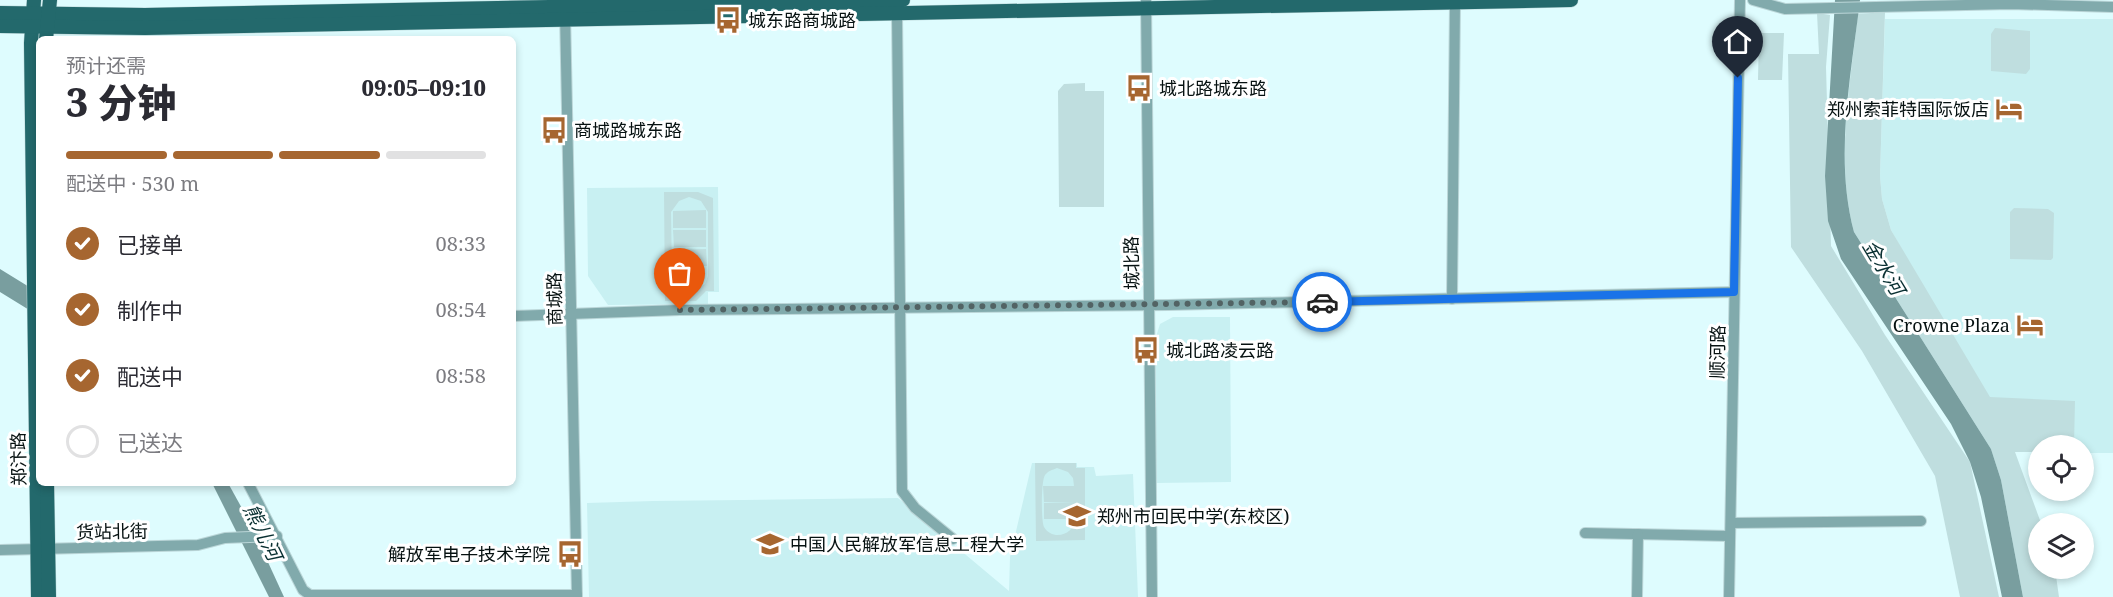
<!DOCTYPE html>
<html lang="zh">
<head>
<meta charset="utf-8">
<style>
	:root { --surface:#fff; --page:#f2f2f3; --text:#2b2b33; --muted:#7c7c81; --line:#e1e1e2; --accent:#a66630 }
	body { margin:0; font-family:"Noto Serif","Noto Sans SC",serif; background:var(--page); color:var(--text); height:100vh; display:flex; flex-direction:column; font-size:22px; white-space:nowrap }
	* { box-sizing:border-box; margin:0 }
	p { font-size:20px; color:var(--muted) }
	.icon { flex:none; width:33px; height:33px; fill:none; stroke:currentColor; stroke-width:2; stroke-linecap:round; stroke-linejoin:round }
	.map { position:relative; flex:1; overflow:hidden }
	.drawer { position:absolute; left:36px; top:36px; width:480px; height:450px; display:flex; flex-direction:column; background:var(--surface); border-radius:9px; box-shadow:0 3px 9px #0003 }
	.drawer>* { flex:none }
	.controls { position:absolute; left:2028px; top:435px; display:grid; gap:12px }
	.controls a { display:grid; place-items:center; width:66px; height:66px; border-radius:50%; background:var(--surface); box-shadow:0 3px 9px #0003; font-size:30px }
	.pin { position:absolute; display:grid; place-items:center; width:51px; height:51px; color:#fff; margin:-62px -26px; border-radius:50% 50% 50% 0; rotate:-45deg; box-shadow:0 0 6px #0007 }
	.pin .icon { rotate:45deg }
	.courier { position:absolute; display:grid; place-items:center; width:60px; height:60px; margin:-30px; border:4px solid #1a73e8; border-radius:50%; background:#fff; color:#222; box-shadow:0 2px 8px #0007 }
	.headline em { font-style:normal; font-weight:800 }
	.headline div { display:flex; flex-direction:column-reverse }
	.headline { display:flex; align-items:center; justify-content:space-between; height:102px; padding:0 30px }
	h1 { font-size:39px; font-weight:800; line-height:45px }
	.bar { display:grid; grid-template-columns:repeat(4,1fr); gap:9px 6px; align-content:center; height:72px; padding:0 30px }
	.bar i { height:8px; border-radius:4px; background:var(--line) }
	.bar .current { background:var(--accent) }
	.bar p { grid-column:span 4 }
	ol { padding:0 30px; list-style:none }
	li { display:flex; align-items:center; gap:18px; height:66px }
	li p { margin-inline-start:auto }
	li .icon { padding:6px; border-radius:50%; background:var(--accent); color:#fff; stroke-width:4 }
	li:last-child { color:var(--muted) }
	li i { width:33px; height:33px; border:3px solid var(--line); border-radius:50% }
	.map>svg:first-child { display:block }
</style>
</head>
<body>
<div class="map">
<svg width="2113" height="597" viewBox="0 0 2113 597">
	<rect width="100%" height="100%" fill="#defcfe"/>
	<!-- built -->
	<g fill="#c8f0f2">
		<polygon points="1885,19 2113,19 2113,453 2084,453 2084,446 2038,446 2038,452 2015,452 1891,230 1882,199 1880,176"/>
		<polygon points="718,187 719,292 708,292 708,304 608,305 588,276 587,188"/>
		<polygon points="1173,317 1230,317 1231,482 1156,483 1155,340 1160,324"/>
		<polygon points="1032,463 1077,463 1077,467 1094,467 1096,476 1133,474 1138,597 589,597 587,503 653,501 898,498 1009,591 1010,557"/>
	</g>
	<!-- green -->
	<g fill="#bfdedf" fill-rule="evenodd">
		<path d="M1885 12 1880 176 1882 199 1891 230 1990 397 2075 401 2074 445 2038 446V452H2015L2041 523 2038 524V568L2055 569 2059 597H2023L2001 480 1991 449 1854 232C1835 161 1850 86 1858 14Z"/>
		<polygon points="1817,13 1830,15 1826,67 1831,246 1885,335 1970,462 1999,597 1960,597 1935,476 1862,351 1791,247 1788,54 1819,54"/>
		<polygon points="1995,28 2030,31 2030,69 2026,74 1991,71 1991,34"/>
		<polygon points="1759,33 1784,33 1782,80 1758,80"/>
		<polygon points="1085,83 1085,91 1104,91 1104,207 1059,207 1058,91 1064,84"/>
		<path d="M664 192H698L713 198 714 291H706L696 301H665ZM689 197 701 201 708 212V276L705 284 693 291 680 288 672 276 671 212 679 201Z"/>
		<polygon points="2014,208 2048,209 2054,213 2053,258 2051,260 2010,259 2010,212"/>
		<polygon points="706,210 706,228 673,228 673,211"/>
		<polygon points="673,230 706,230 706,247 674,247"/>
		<polygon points="706,249 707,266 674,266 674,250"/>
		<path d="M1035 463H1076V468H1085V540L1036 541ZM1057 468 1068 472 1073 478 1074 486H1043L1044 502H1075L1044 503V519H1075C1075 534 1053 542 1044 527 1041 521 1041 481 1045 475 1048 471 1052 470 1057 468Z"/>
	</g>
	<!-- water -->
	<g fill="#799e9f">
		<path d="M1835 0H1860C1851 76 1834 157 1854 232L1991 449 2001 480 2023 597H2002L1981 497 1970 462 1951 424 1841 259 1828 221 1825 176Z"/>
		<polygon points="0,269 39,293 39,316 0,292"/>
		<polygon points="212,483 228,483 249,521 284,597 269,597"/>
	</g>
	<g fill="none" stroke-linecap="round" stroke-linejoin="round">
		<defs>
			<g id="minor">
				<polyline points="1146,0 1152,597"/>
				<polyline points="1753,0 1785,9 2011,4 2113,7"/>
				<polyline points="565,12 577,597"/>
				<polyline points="897,13 902,491 915,508 953,539"/>
				<polyline points="1452,299 1455,2"/>
				<polyline points="513,316 680,310 1168,305 1734,292"/>
				<polyline points="248,483 303,590 310,595 577,595"/>
				<polyline points="1731,523 1921,521"/>
				<polyline points="1585,533 1730,536"/>
				<polyline points="0,550 198,545 225,538 277,536"/>
				<polyline points="1637,597 1638,534"/>
				<polyline points="1729,597 1740,0"/>
			</g>
			<g id="major">
				<polyline points="34,0 31,43 38,597"/>
				<polyline points="0,13 145,15 903,0"/>
				<polyline points="0,26 145,28 1571,0"/>
				<polyline points="46,39 50,0"/>
				<polyline points="47,483 49,597"/>
			</g>
		</defs>
		<!-- minor casing -->
		<use href="#minor" stroke="#bbd6d8" stroke-width="12"/>
		<!-- major casing -->
		<use href="#major" stroke="#bbd6d8" stroke-width="15"/>
		<!-- minor -->
		<use href="#minor" stroke="#81aaac" stroke-width="10"/>
		<!-- major -->
		<use href="#major" stroke="#23696c" stroke-width="14"/>
	</g>
	<g fill="none" stroke-linecap="round" stroke-linejoin="round">
		<!-- done -->
		<polyline stroke="#526364" stroke-width="6" stroke-dasharray="0 10.8" points="680,310 1322,302"/>
		<!-- route -->
		<polyline stroke="#1a73e8" stroke-width="8" points="1322,302 1734,292 1738,78"/>
	</g>
	<!-- icons -->
	<defs>
		<symbol id="bus-bare" viewBox="-9 -9 18 18"><path d="M-5-6H5V4H4V6H2V4H-2V6H-4V4H-5ZM-3.5-4V0h7V-4ZM-3.5 1.2v1.5H-2V1.2ZM2 1.2v1.5H3.5V1.2Z" fill="#a66630" stroke="#fff" stroke-width="2.5" paint-order="stroke"/></symbol>
		<symbol id="hotel-bare" viewBox="-9 -9 18 18"><path d="M-6-4.5h1.5V1H6V5H4.5V3h-9V5H-6ZM-4 0a1.8 1.8 0 1 1 3.6 0ZM.5 0V-2.5h3Q6-2.5 6 0Z" fill="#a66630" stroke="#fff" stroke-width="2.5" paint-order="stroke"/></symbol>
		<symbol id="school-bare" viewBox="-9 -9 18 18"><path d="M0-5L7-2L0 1L-7-2ZM-4 1L0 2.5L4 1V4Q0 6-4 4Z" fill="#a66630" stroke="#fff" stroke-width="2.5" paint-order="stroke"/></symbol>
		<symbol id="university-bare" viewBox="-9 -9 18 18"><path d="M0-5L7-2L0 1L-7-2ZM-4 1L0 2.5L4 1V4Q0 6-4 4Z" fill="#a66630" stroke="#fff" stroke-width="2.5" paint-order="stroke"/></symbol>
	</defs>
	<g fill-rule="evenodd">
		<use href="#bus-bare" x="709" y="1" width="38" height="38"/>
		<use href="#bus-bare" x="1120" y="69" width="38" height="38"/>
		<use href="#hotel-bare" x="1990" y="90" width="38" height="38"/>
		<use href="#bus-bare" x="535" y="111" width="38" height="38"/>
		<use href="#hotel-bare" x="2011" y="306" width="38" height="38"/>
		<use href="#bus-bare" x="1127" y="331" width="38" height="38"/>
		<use href="#school-bare" x="1058" y="497" width="38" height="38"/>
		<use href="#university-bare" x="751" y="525" width="38" height="38"/>
		<use href="#bus-bare" x="551" y="535" width="38" height="38"/>
	</g>
	<g text-anchor="middle" dominant-baseline="central" stroke-width="6" stroke-linejoin="round" paint-order="stroke">
		<!-- poi labels -->
		<g font-size="18" fill="#061111" stroke="#fff" text-anchor="start">
			<text x="748" y="20">城东路商城路</text>
			<text x="1159" y="88">城北路城东路</text>
			<text x="1989" y="109" text-anchor="end">郑州索菲特国际饭店</text>
			<text x="574" y="130">商城路城东路</text>
			<text x="2010" y="325" text-anchor="end">Crowne Plaza</text>
			<text x="1166" y="350">城北路凌云路</text>
			<text x="1097" y="516">郑州市回民中学(东校区)</text>
			<text x="790" y="544">中国人民解放军信息工程大学</text>
			<text x="550" y="554" text-anchor="end">解放军电子技术学院</text>
		</g>
		<!-- street labels -->
		<g font-size="18" fill="#061111" stroke="#fff">
			<text transform="translate(1131 263) rotate(-91)">城北路</text>
			<text transform="translate(554 299) rotate(-91)">商城路</text>
			<text transform="translate(1717 352) rotate(-89)">顺河路</text>
			<text transform="translate(18 459) rotate(-91)">郑汴路</text>
			<text transform="translate(112 531) rotate(-1)">货站北街</text>
		</g>
		<!-- water labels -->
		<g font-size="20" font-style="italic" fill="#0a3032" stroke="#fff">
			<text transform="translate(1884 267) rotate(59)">金水河</text>
			<text transform="translate(263 532) rotate(64)">熊儿河</text>
		</g>
	</g>
</svg>
<div class="controls">
<a><svg class="icon" aria-label="locate" viewBox="0 0 24 24"><circle cx="12" cy="12" r="6"/><path d="M12 2v4M12 18v4M2 12h4M18 12h4"/></svg></a>
<a><svg class="icon" aria-label="layers" viewBox="0 0 24 24"><path d="M12 4l9 5-9 5-9-5zM3 14l9 5 9-5"/></svg></a>
</div>
<div class="pin" style="left:680px;top:310px;background:#ea580c"><svg class="icon" aria-label="bag" viewBox="0 0 24 24"><path d="M5 8h14l-1 12H6zM9 8a3 3 0 0 1 6 0"/></svg></div>
<div class="pin" style="left:1738px;top:78px;background:#1f2937"><svg class="icon" aria-label="home" viewBox="0 0 24 24"><path d="M3 11l9-7 9 7M6 9v11h12V9"/></svg></div>
<div class="courier" style="left:1322px;top:302px"><svg class="icon" aria-label="car" viewBox="0 0 24 24"><path d="M5 17H2v-5l4-1 3-4h7l3 4 3 1v5h-3M9 17h6M6 11h13"/><circle cx="7" cy="17" r="2"/><circle cx="17" cy="17" r="2"/></svg></div>
<section class="drawer">
<div class="headline"><div><h1>3 分钟</h1><p>预计还需</p></div><em>09:05–09:10</em></div>
<div class="bar"><i class="current"></i><i class="current"></i><i class="current"></i><i></i><p>配送中 · 530 m</p></div>
<ol>
<li><svg class="icon" aria-label="check" viewBox="0 0 24 24"><path d="M5 12l5 5 9-10"/></svg>已接单<p>08:33</p></li>
<li><svg class="icon" aria-label="check" viewBox="0 0 24 24"><path d="M5 12l5 5 9-10"/></svg>制作中<p>08:54</p></li>
<li><svg class="icon" aria-label="check" viewBox="0 0 24 24"><path d="M5 12l5 5 9-10"/></svg>配送中<p>08:58</p></li>
<li><i></i>已送达</li>
</ol>
</section>
</div>
</body>
</html>
